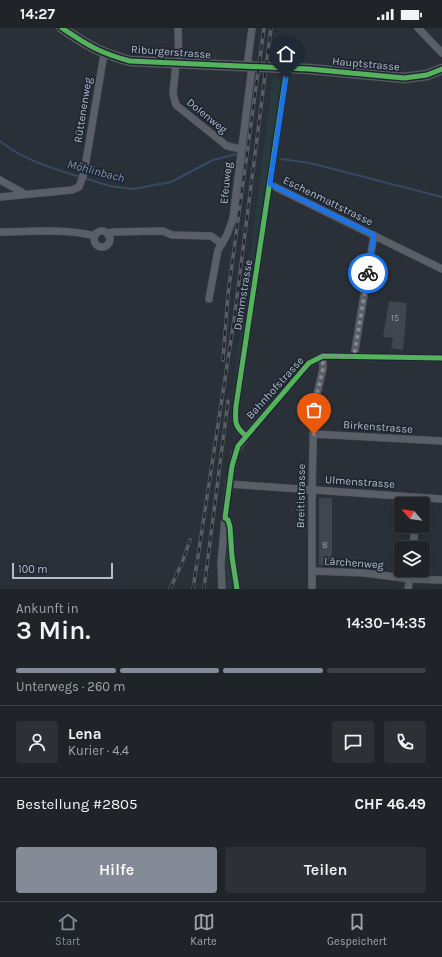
<!DOCTYPE html>
<html lang="de">
<head>
<meta charset="utf-8">
<style>
	:root { --surface:#202429; --page:#2d3035; --text:#f1f3f6; --muted:#a2a4a8; --line:#3d4146; --accent:#848b96 }
	body { margin:0; font-family:Karla,sans-serif; background:var(--page); color:var(--text); height:100vh; display:flex; flex-direction:column; font-size:15px; white-space:nowrap }
	* { box-sizing:border-box; margin:0 }
	p { font-size:13px; color:var(--muted) }
	.icon { flex:none; width:22px; height:22px; fill:none; stroke:currentColor; stroke-width:2; stroke-linecap:round; stroke-linejoin:round }
	.map { position:relative; height:561px; overflow:hidden }
	.details { display:flex; flex-direction:column; background:var(--surface); flex:1 }
	.details>* { flex:none }
	.needle { width:26px; rotate:298deg }
	.buttons { position:absolute; left:394px; top:469px; display:grid; gap:8px }
	.buttons a { display:grid; place-items:center; width:36px; height:36px; border-radius:4px; background:var(--surface); box-shadow:0 2px 6px #0003,0 0 0 1px var(--line); font-size:20px }
	.scale { position:absolute; left:12px; bottom:10px; width:101px; box-sizing:border-box; padding-left:4px; border:2px solid #b4bcc9; border-top:0; font-size:11px; line-height:14px; white-space:nowrap; color:#b4bcc9; -webkit-text-stroke:3px #1d2632; paint-order:stroke }
	.pin { position:absolute; display:grid; place-items:center; width:34px; height:34px; color:#fff; margin:-41px -17px; border-radius:50% 50% 50% 0; rotate:-45deg; box-shadow:0 0 4px #0007 }
	.pin .icon { rotate:45deg }
	.courier { position:absolute; display:grid; place-items:center; width:40px; height:40px; margin:-20px; border:3px solid #1a73e8; border-radius:50%; background:#fff; color:#222; box-shadow:0 1px 5px #0007 }
	.head em { font-style:normal; font-weight:600 }
	.head div { display:flex; flex-direction:column-reverse }
	.head { display:flex; align-items:center; justify-content:space-between; height:68px; padding:0 16px }
	h1 { font-size:26px; font-weight:600; line-height:30px }
	.bar { display:grid; grid-template-columns:repeat(4,1fr); gap:6px 4px; align-content:center; height:48px; padding:0 16px }
	.bar i { height:5px; border-radius:3px; background:var(--line) }
	.bar .on { background:var(--accent) }
	.bar p { grid-column:span 4 }
	.line { display:flex; align-items:center; gap:10px; padding:0 16px; border-top:1px solid var(--line) }
	.line div { flex:1 }
	.round { display:grid; place-items:center; flex:none; width:42px; height:42px; border-radius:4px; background:var(--page) }
	.action { display:flex; gap:8px; margin-top:auto; padding:8px 16px }
	.action a { flex:1; height:46px; border-radius:4px; background:var(--accent); color:#fff; font-size:16px; font-weight:600; line-height:46px; text-align:center }
	.action a+a { background:var(--page); color:var(--text) }
	.status { display:flex; justify-content:space-between; align-items:center; height:28px; padding:0 20px; background:var(--surface); direction:ltr }
	.status svg { height:11px; fill:currentColor }
	.menu { display:flex; justify-content:space-around; align-items:center; height:56px; border-top:1px solid var(--line); background:var(--surface); font-size:11px; color:var(--muted) }
	.menu a { display:grid; justify-items:center; gap:2px }
	.menu .on { color:var(--accent) }
	.map>svg:first-child { display:block }
</style>
</head>
<body>
<div class="status"><b>14:27</b><svg viewBox="0 0 49 12"><path d="M0 12V9h3v3zM5 12V6h3v6zM10 12V3h3v9zM15 12V0h3v12zM26 1h20v11H26zM47 4h2v5h-2z"/></svg></div>
<div class="map">
<svg width="442" height="561" viewBox="0 0 442 561">
	<rect width="100%" height="100%" fill="#2a3037"/>
	<!-- green -->
	<g fill="#273a3e">
		<path d="M273 47C284 54 280 64 279 76L242 322 230 385Z"/>
		<polygon points="228,514 233,561 227,561 226,528"/>
	</g>
	<g fill="none" stroke-linecap="round" stroke-linejoin="round">
		<!-- stream -->
		<g stroke="#384963" stroke-width="2">
			<path d="M0 113C23 132 52 140 80 149"/>
			<polyline points="281,131 310,135 442,169"/>
			<polyline points="84,150 110,158 133,161 171,154 213,132 237,126"/>
		</g>
	</g>
	<!-- building -->
	<g fill="#41464e">
		<polygon points="389,273 407,275 403,322 391,320 393,310 383,309"/>
		<polygon points="319,470 332,470 332,538 319,537"/>
	</g>
	<g fill="none" stroke-linecap="round" stroke-linejoin="round">
		<defs>
			<g id="street">
				<polyline points="178,0 179,36"/>
				<polyline points="418,0 442,25"/>
				<polyline points="176,35 173,66 176,77 227,118 241,121"/>
				<polyline points="247,39 252,0"/>
				<polyline points="0,152 25,166"/>
				<polyline points="269,156 442,241"/>
				<polyline points="0,169 72,162 79,159 84,145 104,26"/>
				<circle cx="102" cy="211" r="8"/>
				<path d="M0 204C31 204 65 200 95 208"/>
				<polyline points="108,207 112,204 163,203 172,207 211,208 222,216"/>
				<polyline points="209,271 218,222 227,207 233,190 252,39"/>
				<polyline points="354,328 374,207"/>
				<polyline points="313,406 442,413"/>
				<path d="M246 408C234 398 235 393 236 378L287 40"/>
				<polyline points="229,456 442,471"/>
				<polyline points="225,490 228,492 230,499 232,529 237,561"/>
				<polyline points="413,520 415,498"/>
				<polyline points="312,543 365,545 410,551 442,552"/>
				<polyline points="222,561 221,536 225,490 229,456 235,425 246,408 302,343 309,335 323,328 442,330"/>
				<polyline points="312,561 312,462 314,378 323,341 323,328"/>
				<polyline points="408,561 411,542"/>
			</g>
			<path id="secondary" d="M62 0C87 17 100 25 130 33L309 41 404 50 427 47 442 41"/>
		</defs>
		<!-- street casing -->
		<use href="#street" stroke="#484c52" stroke-width="8"/>
		<!-- secondary casing -->
		<use href="#secondary" stroke="#484c52" stroke-width="11"/>
		<!-- street -->
		<use href="#street" stroke="#5a5e66" stroke-width="7"/>
		<!-- secondary -->
		<use href="#secondary" stroke="#595d64" stroke-width="10"/>
		<defs>
			<g id="rail">
				<polyline points="223,332 228,266 264,0"/>
				<polyline points="170,561 182,535 190,512"/>
				<polyline points="193,561 234,292 271,0"/>
				<polyline points="204,561 228,373"/>
			</g>
		</defs>
		<!-- rail casing -->
		<use href="#rail" stroke="#595d63" stroke-width="3.5"/>
		<!-- rail -->
		<use href="#rail" stroke="#1d2632" stroke-width="2" stroke-dasharray="6" stroke-linecap="butt"/>
		<defs>
			<g id="cycleway">
				<path d="M62 0C87 17 100 25 130 33L309 41 404 50 427 47 442 41"/>
				<path d="M246 408C234 398 235 393 236 378L287 40"/>
				<polyline points="237,561 232,529 230,499 228,492 225,490 232,438 238,418 302,343 309,335 323,328 442,330"/>
			</g>
		</defs>
		<!-- cycleway casing -->
		<use href="#cycleway" stroke="#1d2632" stroke-width="8"/>
		<!-- cycleway -->
		<use href="#cycleway" stroke="#56b35d" stroke-width="5"/>
	</g>
	<g fill="none" stroke-linecap="round" stroke-linejoin="round">
		<!-- done -->
		<polyline stroke="#848b96" stroke-width="4" stroke-dasharray="0 7.2" points="314,406 314,378 323,341 323,328 354,328 368,245"/>
		<!-- route -->
		<polyline stroke="#1a73e8" stroke-width="5" points="286,50 270,156 374,207 368,245"/>
	</g>
	<g text-anchor="middle" dominant-baseline="central" stroke-width="3.5" stroke-linejoin="round" paint-order="stroke">
		<!-- number labels -->
		<g font-size="9" fill="#979eaa">
			<text x="395" y="290">15</text>
			<text x="325" y="517">8</text>
		</g>
		<!-- street labels -->
		<g font-size="11" fill="#b4bcc9" stroke="#1d2632">
			<text transform="translate(171 24) rotate(4)">Riburgerstrasse</text>
			<text transform="translate(366 36) rotate(5)">Hauptstrasse</text>
			<text transform="translate(83 82) rotate(-81)">Rüttenenweg</text>
			<text transform="translate(207 88) rotate(39)">Dolenweg</text>
			<text transform="translate(226 155) rotate(-84)">Efeuweg</text>
			<text transform="translate(328 173) rotate(26)">Eschenmattstrasse</text>
			<text transform="translate(243 267) rotate(-81)">Dammstrasse</text>
			<text transform="translate(275 360) rotate(-48)">Bahnhofstrasse</text>
			<text transform="translate(378 399) rotate(4)">Birkenstrasse</text>
			<text transform="translate(360 454) rotate(4)">Ulmenstrasse</text>
			<text transform="translate(301 468) rotate(-89)">Breitistrasse</text>
			<text transform="translate(354 535) rotate(4)">Lärchenweg</text>
		</g>
		<!-- water labels -->
		<g font-size="12" font-style="italic" fill="#7b92b1" stroke="#1d2632">
			<text transform="translate(96 143) rotate(15)">Möhlinbach</text>
		</g>
	</g>
</svg>
<div class="buttons">
<a><svg class="needle" viewBox="-14 -14 28 28"><path d="M0-13l5 13h-10z" fill="#e53935"/><path d="M0 13l5-13h-10z" fill="#a2a4a8"/></svg></a>
<a><svg class="icon" aria-label="layers" viewBox="0 0 24 24"><path d="M12 4l9 5-9 5-9-5zM3 14l9 5 9-5"/></svg></a>
</div>
<div class="scale">100 m</div>
<div class="pin" style="left:314px;top:406px;background:#ea580c"><svg class="icon" aria-label="bag" viewBox="0 0 24 24"><path d="M5 8h14l-1 12H6zM9 8a3 3 0 0 1 6 0"/></svg></div>
<div class="pin" style="left:286px;top:50px;background:#1f2937"><svg class="icon" aria-label="home" viewBox="0 0 24 24"><path d="M3 11l9-7 9 7M6 9v11h12V9"/></svg></div>
<div class="courier" style="left:368px;top:245px"><svg class="icon" aria-label="bike" viewBox="0 0 24 24"><circle cx="6" cy="16" r="4"/><circle cx="18" cy="16" r="4"/><path d="M6 16l4-8h5l3 8M10 8l3 8H6M13 5h3"/></svg></div>
</div>
<section class="details">
<div class="head"><div><h1>3 Min.</h1><p>Ankunft in</p></div><em>14:30–14:35</em></div>
<div class="bar"><i class="on"></i><i class="on"></i><i class="on"></i><i></i><p>Unterwegs · 260 m</p></div>
<div class="line" style="height:72px"><a class="round"><svg class="icon" aria-label="person" viewBox="0 0 24 24"><circle cx="12" cy="8" r="4"/><path d="M4 21q1-7 8-7t8 7"/></svg></a><div><b>Lena</b><p>Kurier · 4.4</p></div><a class="round"><svg class="icon" aria-label="chat" viewBox="0 0 24 24"><path d="M4 5h16v11H9l-5 4z"/></svg></a><a class="round"><svg class="icon" aria-label="phone" viewBox="0 0 24 24"><path d="M5 4h4l2 5-3 2q2 4 5 5l2-3 5 2v4C11 20 4 13 5 4z"/></svg></a></div>
<div class="line" style="height:52px"><div>Bestellung #2805</div><b>CHF 46.49</b></div>
<div class="action"><a>Hilfe</a><a>Teilen</a></div>
</section>
<nav class="menu">
<a class="on"><svg class="icon" aria-label="home" viewBox="0 0 24 24"><path d="M3 11l9-7 9 7M6 9v11h12V9"/></svg>Start</a>
<a><svg class="icon" aria-label="map" viewBox="0 0 24 24"><path d="M3 6l6-2 6 2 6-2v14l-6 2-6-2-6 2zM9 4v14M15 6v14"/></svg>Karte</a>
<a><svg class="icon" aria-label="saved" viewBox="0 0 24 24"><path d="M7 4h10v16l-5-4-5 4z"/></svg>Gespeichert</a>
</nav>
</body>
</html>
